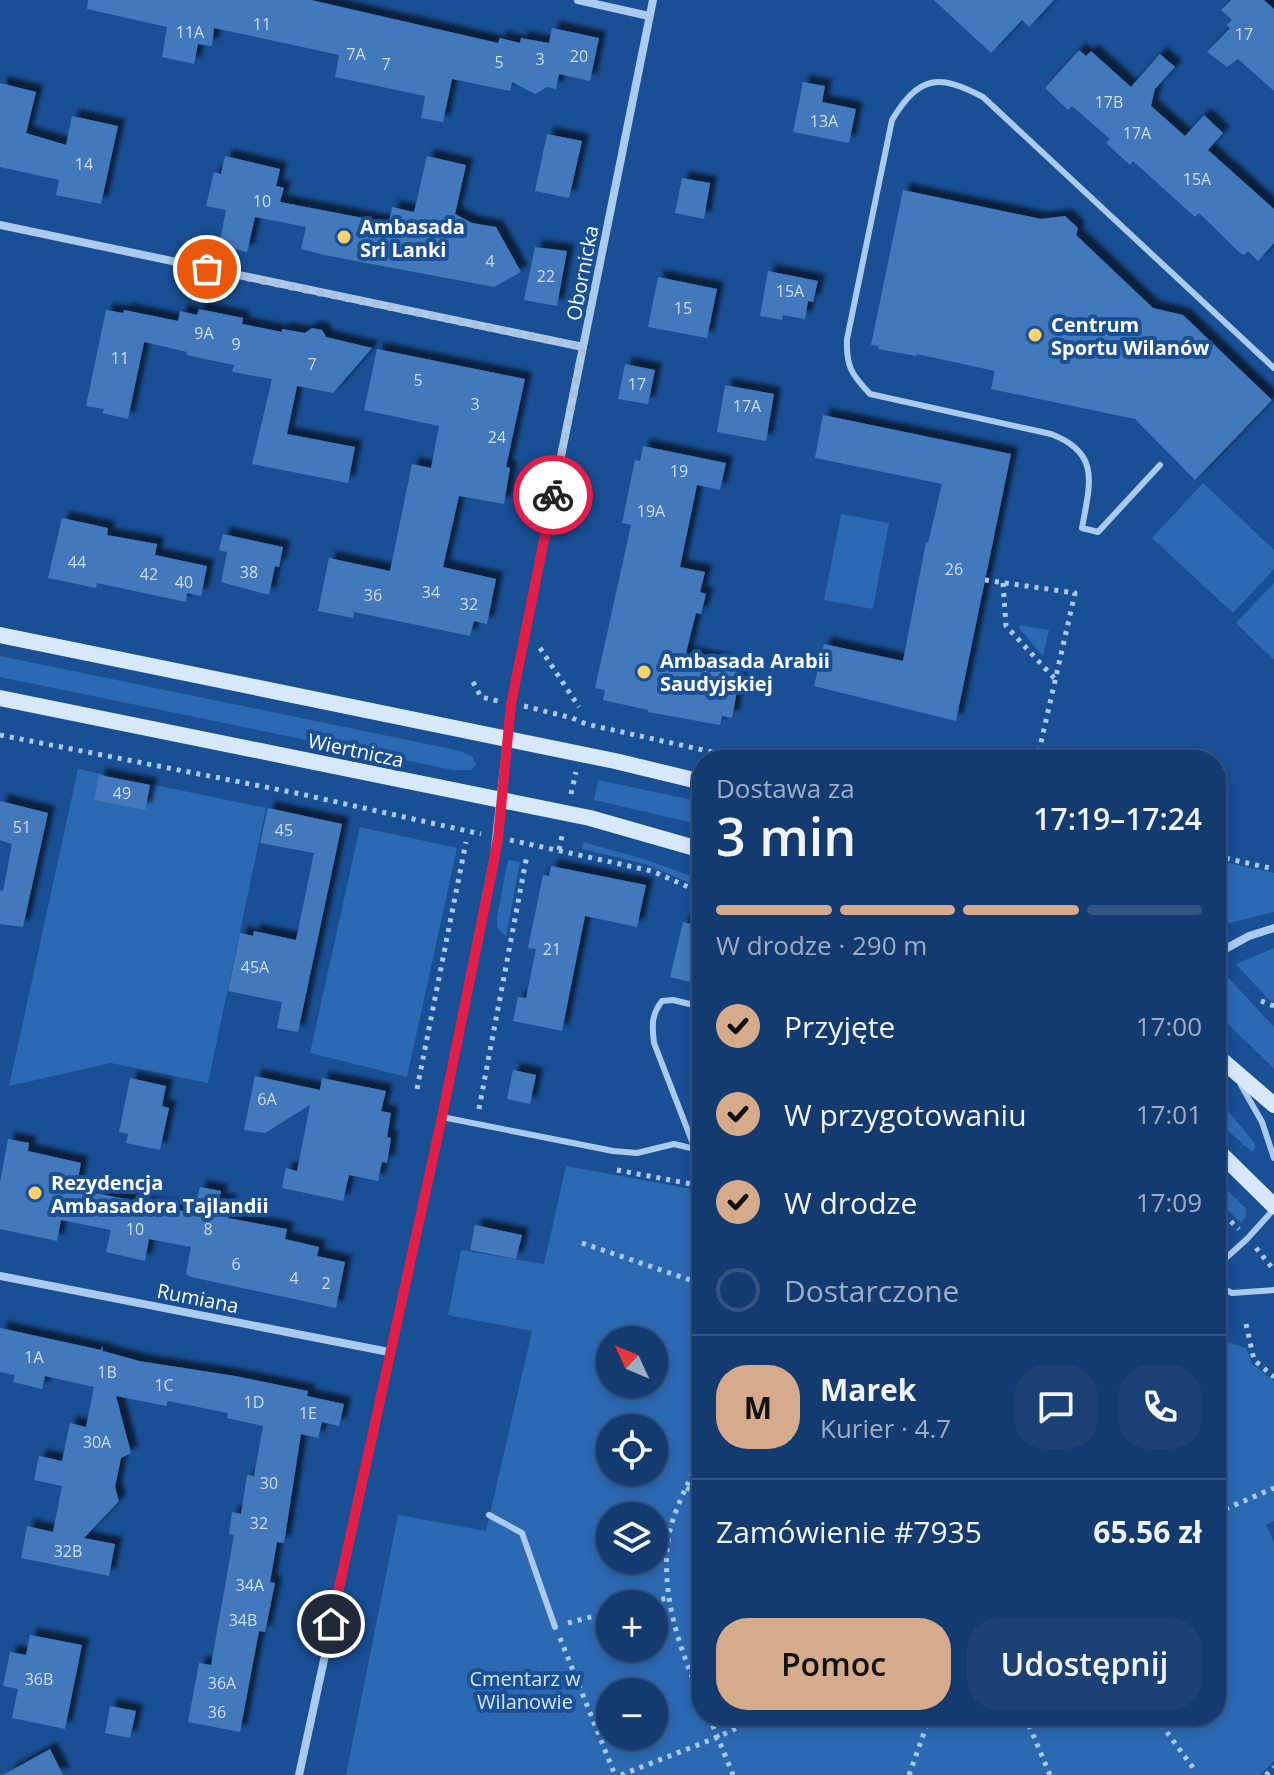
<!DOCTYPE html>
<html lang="pl">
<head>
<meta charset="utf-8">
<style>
	:root { --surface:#133b70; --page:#1c4275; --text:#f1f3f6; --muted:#9dadc3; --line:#325583; --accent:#d6ab8b }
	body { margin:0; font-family:"Open Sans",sans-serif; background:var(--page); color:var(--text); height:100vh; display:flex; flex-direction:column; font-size:30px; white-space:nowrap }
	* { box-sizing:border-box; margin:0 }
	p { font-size:26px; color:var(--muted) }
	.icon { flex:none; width:44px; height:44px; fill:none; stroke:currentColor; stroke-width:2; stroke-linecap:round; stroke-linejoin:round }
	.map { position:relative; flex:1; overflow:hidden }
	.side { position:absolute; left:692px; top:750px; width:534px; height:976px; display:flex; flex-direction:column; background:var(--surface); border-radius:32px; box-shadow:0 4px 12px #0003,0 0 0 2px var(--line) }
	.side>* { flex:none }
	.needle { width:52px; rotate:314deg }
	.buttons { position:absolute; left:596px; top:1326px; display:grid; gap:16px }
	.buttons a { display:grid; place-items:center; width:72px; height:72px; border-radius:50%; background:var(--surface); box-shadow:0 4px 12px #0003,0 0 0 2px var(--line); font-size:40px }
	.pin { position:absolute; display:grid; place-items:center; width:68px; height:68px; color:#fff; margin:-34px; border:4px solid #fff; border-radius:50%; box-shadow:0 2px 8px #0007 }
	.courier { position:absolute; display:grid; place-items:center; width:80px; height:80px; margin:-40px; border:6px solid #e11d48; border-radius:50%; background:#fff; color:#222; box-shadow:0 2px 10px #0007 }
	.overview em { font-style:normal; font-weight:600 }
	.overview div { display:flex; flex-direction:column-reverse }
	.overview { display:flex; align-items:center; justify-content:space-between; height:136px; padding:0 24px }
	h1 { font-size:52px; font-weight:600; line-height:60px }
	.bar { display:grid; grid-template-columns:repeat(4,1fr); gap:12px 8px; align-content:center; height:96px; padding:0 24px }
	.bar i { height:10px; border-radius:6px; background:var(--line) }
	.bar .active { background:var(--accent) }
	.bar p { grid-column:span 4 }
	.line { display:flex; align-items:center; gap:20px; padding:0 24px; border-top:2px solid var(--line) }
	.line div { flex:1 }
	.round { display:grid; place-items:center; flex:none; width:84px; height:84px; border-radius:32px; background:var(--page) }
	ol { padding:0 24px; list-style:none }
	li { display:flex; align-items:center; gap:24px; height:88px }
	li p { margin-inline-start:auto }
	li .icon { padding:8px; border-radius:50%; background:var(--accent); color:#111; stroke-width:4 }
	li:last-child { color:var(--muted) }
	li i { width:44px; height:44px; border:4px solid var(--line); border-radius:50% }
	.primary-button { display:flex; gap:16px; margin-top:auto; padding:16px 24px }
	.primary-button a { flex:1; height:92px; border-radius:32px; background:var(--accent); color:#111; font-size:32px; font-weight:600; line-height:92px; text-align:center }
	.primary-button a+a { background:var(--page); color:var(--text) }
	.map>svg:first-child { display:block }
</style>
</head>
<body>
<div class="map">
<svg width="1274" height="1775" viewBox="0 0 1274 1775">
	<defs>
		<filter id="shadow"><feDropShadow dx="7" dy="-7" stdDeviation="2" flood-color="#0009"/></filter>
	</defs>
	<rect width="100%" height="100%" fill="#194f95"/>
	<!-- green -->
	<g fill="#2c69b3" fill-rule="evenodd">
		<polygon points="1203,483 1274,550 1274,569 1233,613 1152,538"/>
		<polygon points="841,514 889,523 873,609 824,600"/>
		<polygon points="1274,583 1274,660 1236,623"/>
		<polygon points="1020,625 1049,630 1043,656 1019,628"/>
		<polygon points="0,656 461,751 473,757 476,765 471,770 453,770 0,677"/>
		<polygon points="78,769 266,808 208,1083 111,1063 9,1086"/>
		<polygon points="598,780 702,802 702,825 594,800"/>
		<polygon points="360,827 457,848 407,1077 310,1053"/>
		<polygon points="583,842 647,860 702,880 702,888 645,864 582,849"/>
		<polygon points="508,860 520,862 506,937 497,927 497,917"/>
		<polygon points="1216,860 1274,873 1274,912 1230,923 1216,930"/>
		<polygon points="1274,948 1274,1002 1268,999 1236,964"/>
		<polygon points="1225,974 1274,1027 1274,1069 1220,1016 1216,996"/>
		<polygon points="1216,1097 1254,1142 1255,1148 1252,1152 1216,1120"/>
		<path d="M566 1166 702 1191V1716H1216V1339L1246 1348 1252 1364 1274 1381V1521L1266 1525 1274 1542V1761L1260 1775H346L398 1515 486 1531 532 1331 448 1315 461 1250 544 1264ZM610 1340H654V1384H610ZM610 1428H654V1472H610ZM610 1516H654V1560H610ZM610 1604H654V1648H610ZM610 1692H654V1736H610Z"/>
		<polygon points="1216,1179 1246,1209 1246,1217 1241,1223 1216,1198"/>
	</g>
	<!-- building -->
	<g fill="#4278bc" filter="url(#shadow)">
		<polygon points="88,0 311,0 498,43 500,38 520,43 521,38 549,43 552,28 599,38 590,81 559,74 556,89 547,87 535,94 512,82 510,91 452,79 443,122 421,118 425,96 335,77 339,55 214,28 212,46 198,44 194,64 162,57 167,27 87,9"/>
		<polygon points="934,0 1054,0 1029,27 1022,20 991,53"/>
		<polygon points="1231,0 1264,0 1274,9 1274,91 1238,59 1227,67 1207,52 1230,28 1227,25 1232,20 1221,10"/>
		<polygon points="1079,50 1086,56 1091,51 1131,87 1160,54 1175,67 1155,89 1151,106 1185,136 1204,115 1223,133 1208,150 1274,209 1274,243 1258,261 1248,251 1244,255 1240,253 1199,213 1195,217 1133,161 1130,165 1106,143 1110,139 1072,106 1068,110 1045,88"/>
		<polygon points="803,82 825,86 822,102 856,109 849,143 793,132"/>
		<polygon points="0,83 36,92 26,133 66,145 72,116 118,126 101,204 56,195 59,180 0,167"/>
		<polygon points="547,134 582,141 569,198 535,191"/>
		<polygon points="225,156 280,169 276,186 284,188 280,202 389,223 392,207 414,212 427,156 466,165 455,214 472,223 496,227 521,272 494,287 324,255 301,249 306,227 255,217 247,252 219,245 226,210 206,206 214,172 221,174"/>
		<polygon points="682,178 710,183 704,219 675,213"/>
		<polygon points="903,190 1041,219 1065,216 1078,228 1076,235 1153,308 1183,315 1272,400 1195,480 1135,419 991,389 995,371 917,354 916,356 878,349 879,346 871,345"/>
		<polygon points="535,247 567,251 557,306 524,300"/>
		<polygon points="768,271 818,281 813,302 808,301 805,319 783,315 782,320 760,316"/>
		<polygon points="658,277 717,289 707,338 648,327"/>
		<polygon points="199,309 243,318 242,324 282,332 282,329 305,333 312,328 322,330 326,337 372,348 333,393 297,386 287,434 355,447 348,483 252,464 272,379 232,372 234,365 186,355 187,352 144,342 128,419 102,413 104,409 86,406 106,310 123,313 124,310 178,321 180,311 197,315"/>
		<polygon points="377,349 525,379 506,467 510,468 504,504 459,496 443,567 496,579 487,624 474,621 470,636 354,612 353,618 318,611 329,558 390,571 412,464 431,468 439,426 364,410"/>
		<polygon points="625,364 655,370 648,404 618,399"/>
		<polygon points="725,385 774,394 766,441 717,432"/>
		<polygon points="823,415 1011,454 956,721 814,686 824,644 903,661 926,542 928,543 942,484 815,458"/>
		<polygon points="643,446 726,463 720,490 697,485 680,567 705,572 700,592 706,594 701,614 696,613 686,653 731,663 740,675 732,718 722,716 720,725 648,712 648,710 603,700 605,690 595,688 631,525 622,523 635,460 640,461"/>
		<polygon points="62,518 108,528 107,535 157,544 155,555 207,566 201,596 187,593 186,602 97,583 96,588 48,578"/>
		<polygon points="223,534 283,547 279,567 275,566 269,595 221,582 227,552 219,550"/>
		<polygon points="99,775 150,785 145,810 94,800"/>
		<polygon points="0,801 48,813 23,927 0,924 0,890 3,891 12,844 0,840"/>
		<polygon points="268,808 342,824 298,1032 277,1028 282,1002 228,991 240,933 253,936 254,931 296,940 314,853 260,843"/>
		<polygon points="551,866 646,885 637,927 585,916 562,1031 513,1021 518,997 526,998 536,949 528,948 543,875 549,876"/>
		<polygon points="683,922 702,927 702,985 670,977"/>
		<polygon points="513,1070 536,1075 530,1104 507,1099"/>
		<polygon points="255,1076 320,1090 322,1078 386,1091 381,1111 391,1113 387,1137 391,1138 387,1163 382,1162 378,1181 349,1175 343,1201 282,1188 286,1168 297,1171 310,1105 265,1133 244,1130"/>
		<polygon points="130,1078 166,1086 162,1106 169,1108 160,1150 126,1143 128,1134 119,1132"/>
		<polygon points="8,1139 29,1143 28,1151 81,1163 76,1189 193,1213 200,1187 221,1191 219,1200 230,1202 228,1218 287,1229 285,1239 319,1247 317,1256 345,1262 336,1308 191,1277 186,1274 191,1247 149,1239 145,1261 106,1252 111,1230 61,1220 57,1241 0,1229 0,1183"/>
		<polygon points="475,1225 522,1235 516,1259 470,1250"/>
		<polygon points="0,1328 101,1350 102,1346 103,1351 139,1361 235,1376 308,1391 307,1396 344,1404 339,1426 322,1422 318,1438 301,1434 284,1543 277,1542 270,1582 275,1583 265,1632 259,1631 240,1732 188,1722 199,1663 211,1665 234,1535 229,1534 232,1512 241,1514 247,1475 254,1476 263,1426 227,1418 228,1413 168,1401 166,1406 116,1396 131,1453 121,1458 115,1487 119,1501 84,1538 115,1544 109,1576 21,1558 27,1526 53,1532 62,1486 34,1480 39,1456 62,1461 70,1423 86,1427 94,1387 45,1376 42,1389 13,1382 15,1375 0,1372"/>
		<polygon points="30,1635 82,1645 65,1729 12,1718 18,1689 3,1686 10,1652 26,1655"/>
		<polygon points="110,1706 136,1711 130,1738 105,1733"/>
		<polygon points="50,1749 63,1775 3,1775"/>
	</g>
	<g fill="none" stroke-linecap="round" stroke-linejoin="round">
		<!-- path -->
		<g stroke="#aacaf0" stroke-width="5" stroke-dasharray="4 6" stroke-linecap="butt">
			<polyline points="985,580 1075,593 1037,760"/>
			<polyline points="1003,583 1006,626 1055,679"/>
			<polyline points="540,648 579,707"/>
			<polyline points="473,682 481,697 498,701"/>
			<polyline points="524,706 572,718 586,724 748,760"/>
			<polyline points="0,735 296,793 481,834"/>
			<polyline points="571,794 576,772"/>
			<polyline points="510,840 652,871 702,893"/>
			<polyline points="559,850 563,831"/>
			<polyline points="1216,856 1274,869"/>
			<polyline points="1261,1001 1274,1006"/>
			<polyline points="417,1089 466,842"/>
			<polyline points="479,1109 527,855"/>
			<polyline points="617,1170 702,1186"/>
			<polyline points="1216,1208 1239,1229"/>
			<polyline points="582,1243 702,1284"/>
			<polyline points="1256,1248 1274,1270"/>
			<polyline points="1246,1324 1254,1360 1274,1377"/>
			<path d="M702 1455C690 1480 671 1514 668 1541 661 1598 680 1649 702 1701"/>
			<polyline points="686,1488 702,1494"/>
			<polyline points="1216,1513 1274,1488"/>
			<polyline points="642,1604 667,1598"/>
			<polyline points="568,1623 610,1612"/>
			<polyline points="560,1638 615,1775"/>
			<polyline points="709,1716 733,1775"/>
			<polyline points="1025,1716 1050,1775"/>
			<polyline points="1155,1716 1194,1769"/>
			<polyline points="621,1775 718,1737 762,1716"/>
			<polyline points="909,1775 930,1716"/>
			<polyline points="1266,1775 1274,1767"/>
		</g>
		<!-- lane -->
		<g stroke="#aacaf0" stroke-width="6">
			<path d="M1160 465 1098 532 1082 528C1090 483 1101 453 1051 434L870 394C851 374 846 366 847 339L892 120C919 76 938 73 983 97L1274 368"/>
			<polyline points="1241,1085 1262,1122 1274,1158"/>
			<polyline points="442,1117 613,1151 637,1153 674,1144 695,1149 702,1143"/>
			<path d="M695 1149 654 1043C652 1026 651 1015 662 1001L673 1000 702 1007"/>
			<polyline points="1216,1267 1247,1239 1274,1209"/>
			<polyline points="1216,1285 1232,1293 1274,1290"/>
			<polyline points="489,1515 522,1533 555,1627"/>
		</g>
		<!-- street -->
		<g stroke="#aacaf0" stroke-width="8">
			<polyline points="578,0 649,16"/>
			<polyline points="0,225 583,347"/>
			<polyline points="1216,954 1249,936 1274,928"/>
			<polyline points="0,1276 389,1352"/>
			<polyline points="299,1775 442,1117 494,857 511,704 653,0"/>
		</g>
		<!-- secondary -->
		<g stroke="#d8e8fb" stroke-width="16">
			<polyline points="0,635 615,761 702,782"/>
			<polyline points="0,698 590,818 702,850"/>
			<polyline points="1216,1055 1274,1105"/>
			<polyline points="1216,1149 1274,1206"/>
		</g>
	</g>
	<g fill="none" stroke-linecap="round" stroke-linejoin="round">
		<!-- done -->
		<polyline stroke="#aec1da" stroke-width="8" stroke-dasharray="0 14.4" points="207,269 583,347 553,495"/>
		<!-- route -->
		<polyline stroke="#e11d48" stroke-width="10" points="331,1624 442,1117 493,866 498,838 511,704 553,495"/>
	</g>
	<!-- markers -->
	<g fill="#ffd369" stroke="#194f95" stroke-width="3">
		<circle cx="344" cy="237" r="8"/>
		<circle cx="1035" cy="335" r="8"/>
		<circle cx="644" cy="672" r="8"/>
		<circle cx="35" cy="1193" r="8"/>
	</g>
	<g text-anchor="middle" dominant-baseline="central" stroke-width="8" stroke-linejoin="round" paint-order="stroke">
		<!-- number labels -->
		<g font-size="16" fill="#d0ddee">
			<text x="262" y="24">11</text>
			<text x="190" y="32">11A</text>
			<text x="1244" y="34">17</text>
			<text x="356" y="54">7A</text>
			<text x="579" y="56">20</text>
			<text x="540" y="59">3</text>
			<text x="499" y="62">5</text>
			<text x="386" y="64">7</text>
			<text x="1109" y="102">17B</text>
			<text x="824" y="121">13A</text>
			<text x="1137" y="133">17A</text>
			<text x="84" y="164">14</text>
			<text x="1197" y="179">15A</text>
			<text x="262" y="201">10</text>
			<text x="490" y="261">4</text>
			<text x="546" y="276">22</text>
			<text x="790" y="291">15A</text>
			<text x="683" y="308">15</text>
			<text x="204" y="333">9A</text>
			<text x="236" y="344">9</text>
			<text x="120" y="358">11</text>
			<text x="312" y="364">7</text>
			<text x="418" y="380">5</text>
			<text x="637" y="384">17</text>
			<text x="475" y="404">3</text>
			<text x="747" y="406">17A</text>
			<text x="497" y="437">24</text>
			<text x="679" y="471">19</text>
			<text x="651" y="511">19A</text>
			<text x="77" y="562">44</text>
			<text x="954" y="569">26</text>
			<text x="249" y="572">38</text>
			<text x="149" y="574">42</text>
			<text x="184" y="582">40</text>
			<text x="431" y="592">34</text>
			<text x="373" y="595">36</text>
			<text x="469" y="604">32</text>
			<text x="122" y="793">49</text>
			<text x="22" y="827">51</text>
			<text x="284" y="830">45</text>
			<text x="552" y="949">21</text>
			<text x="255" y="967">45A</text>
			<text x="267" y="1099">6A</text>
			<text x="135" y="1229">10</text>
			<text x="208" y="1229">8</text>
			<text x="236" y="1264">6</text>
			<text x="294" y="1278">4</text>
			<text x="326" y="1283">2</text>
			<text x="34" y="1357">1A</text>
			<text x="107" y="1372">1B</text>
			<text x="164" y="1385">1C</text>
			<text x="254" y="1402">1D</text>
			<text x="308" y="1413">1E</text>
			<text x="97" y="1442">30A</text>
			<text x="269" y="1483">30</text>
			<text x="259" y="1523">32</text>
			<text x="68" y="1551">32B</text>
			<text x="250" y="1585">34A</text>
			<text x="243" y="1620">34B</text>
			<text x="39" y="1679">36B</text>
			<text x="222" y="1683">36A</text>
			<text x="217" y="1712">36</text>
		</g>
		<!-- poi labels -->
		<g font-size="20" font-weight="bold" fill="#fff" stroke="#194f95" text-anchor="start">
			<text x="360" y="226">Ambasada<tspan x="360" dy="23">Sri Lanki</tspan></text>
			<text x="1051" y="324">Centrum<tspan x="1051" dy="23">Sportu Wilanów</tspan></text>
			<text x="660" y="660">Ambasada Arabii<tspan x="660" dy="23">Saudyjskiej</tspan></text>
			<text x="51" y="1182">Rezydencja<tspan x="51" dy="23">Ambasadora Tajlandii</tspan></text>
		</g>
		<!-- street labels -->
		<g font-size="20" fill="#fff" stroke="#194f95">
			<text transform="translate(582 273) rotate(-79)">Obornicka</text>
			<text transform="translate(356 750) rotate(12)">Wiertnicza</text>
			<text transform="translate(198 1298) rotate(11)">Rumiana</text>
		</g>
		<!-- park labels -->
		<g font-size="20" fill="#d1e4fb" stroke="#194f95">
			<text x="525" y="1678">Cmentarz w<tspan x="525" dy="23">Wilanowie</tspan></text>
		</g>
	</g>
</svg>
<div class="buttons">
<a><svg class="needle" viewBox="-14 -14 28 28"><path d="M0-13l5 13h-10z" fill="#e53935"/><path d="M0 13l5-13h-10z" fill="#9dadc3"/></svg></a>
<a><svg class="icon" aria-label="locate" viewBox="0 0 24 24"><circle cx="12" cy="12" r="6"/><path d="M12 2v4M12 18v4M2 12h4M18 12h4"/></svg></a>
<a><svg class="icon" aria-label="layers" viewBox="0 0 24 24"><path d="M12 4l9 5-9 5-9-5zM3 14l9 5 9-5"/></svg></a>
<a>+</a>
<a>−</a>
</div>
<div class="pin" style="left:207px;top:269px;background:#ea580c"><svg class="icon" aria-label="bag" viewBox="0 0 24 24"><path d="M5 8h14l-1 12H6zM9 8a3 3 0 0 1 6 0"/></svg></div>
<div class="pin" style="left:331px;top:1624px;background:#1f2937"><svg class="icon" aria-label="home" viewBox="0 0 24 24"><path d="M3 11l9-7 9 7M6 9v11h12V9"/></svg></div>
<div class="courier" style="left:553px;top:495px"><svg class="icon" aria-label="bike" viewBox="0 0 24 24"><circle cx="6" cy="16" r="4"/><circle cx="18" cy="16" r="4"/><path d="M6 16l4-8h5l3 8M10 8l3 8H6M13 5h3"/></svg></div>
<section class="side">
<div class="overview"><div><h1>3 min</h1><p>Dostawa za</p></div><em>17:19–17:24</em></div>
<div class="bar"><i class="active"></i><i class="active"></i><i class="active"></i><i></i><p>W drodze · 290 m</p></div>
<ol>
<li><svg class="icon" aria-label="check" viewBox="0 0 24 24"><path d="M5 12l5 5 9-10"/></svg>Przyjęte<p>17:00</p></li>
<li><svg class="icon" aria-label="check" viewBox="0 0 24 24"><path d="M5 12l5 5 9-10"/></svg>W przygotowaniu<p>17:01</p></li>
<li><svg class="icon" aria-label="check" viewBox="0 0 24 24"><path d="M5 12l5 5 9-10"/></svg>W drodze<p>17:09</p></li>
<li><i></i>Dostarczone</li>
</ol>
<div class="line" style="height:144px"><b class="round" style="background:var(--accent);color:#111">M</b><div><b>Marek</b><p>Kurier · 4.7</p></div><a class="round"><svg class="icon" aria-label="chat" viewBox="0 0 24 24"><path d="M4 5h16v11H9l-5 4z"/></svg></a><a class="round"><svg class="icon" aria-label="phone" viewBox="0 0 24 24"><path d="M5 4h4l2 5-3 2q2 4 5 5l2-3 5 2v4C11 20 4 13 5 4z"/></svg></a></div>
<div class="line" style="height:104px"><div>Zamówienie #7935</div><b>65.56 zł</b></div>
<div class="primary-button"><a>Pomoc</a><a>Udostępnij</a></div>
</section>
</div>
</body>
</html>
